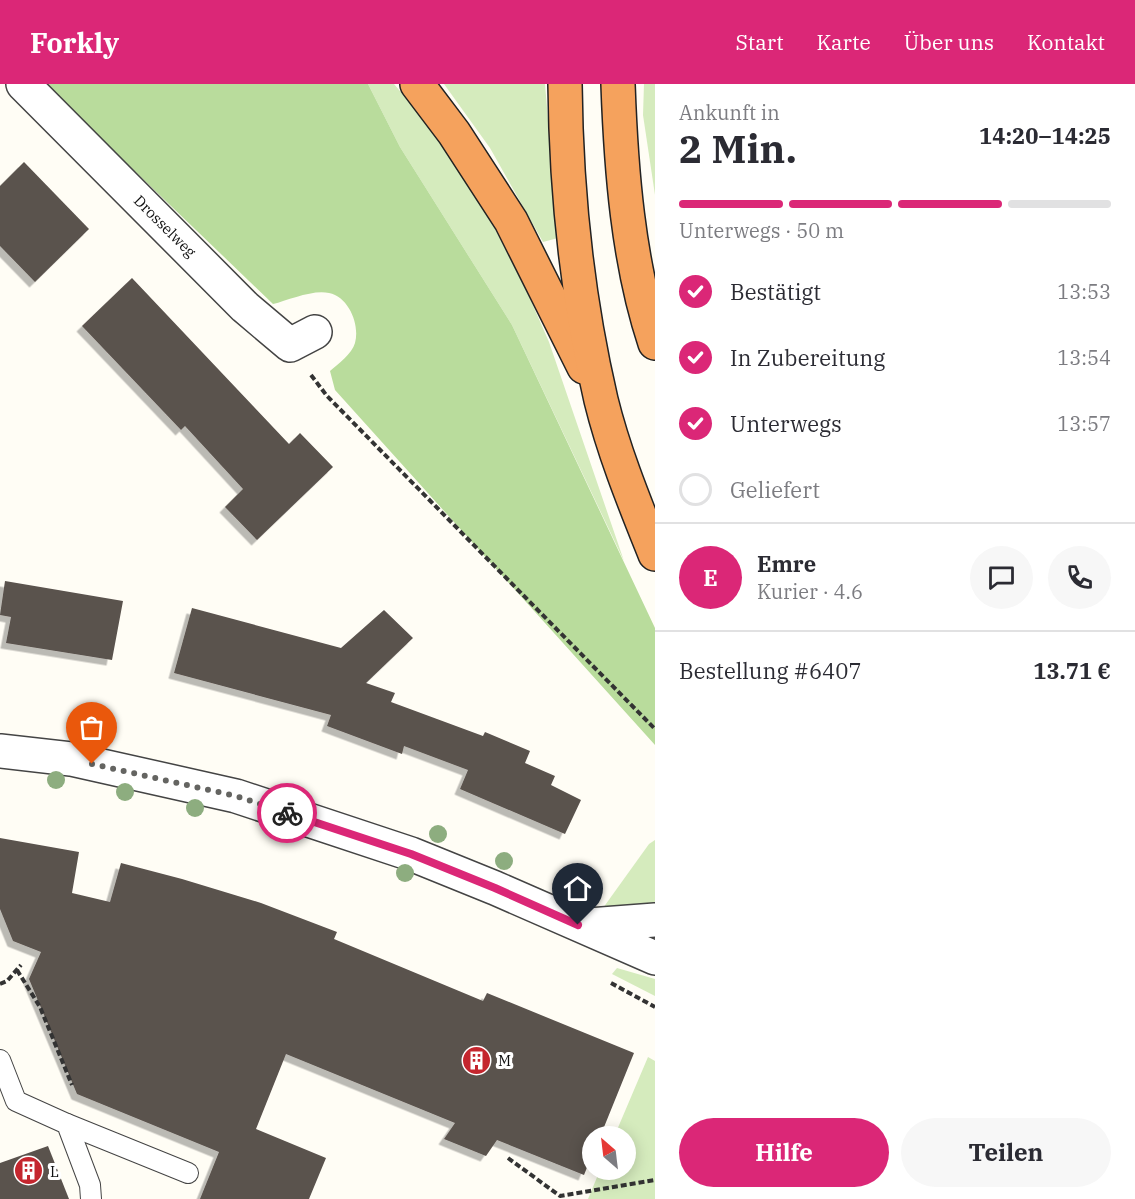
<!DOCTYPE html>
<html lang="de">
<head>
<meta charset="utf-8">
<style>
	:root { --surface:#fff; --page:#f7f7f7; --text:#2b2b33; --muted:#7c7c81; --line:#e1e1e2; --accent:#db2777 }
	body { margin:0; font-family:"IBM Plex Serif",serif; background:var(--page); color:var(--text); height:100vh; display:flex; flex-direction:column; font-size:22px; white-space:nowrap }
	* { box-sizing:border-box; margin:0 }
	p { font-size:20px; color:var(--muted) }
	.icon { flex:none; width:33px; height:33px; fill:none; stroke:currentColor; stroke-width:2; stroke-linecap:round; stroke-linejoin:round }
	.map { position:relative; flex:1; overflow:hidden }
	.drawer { display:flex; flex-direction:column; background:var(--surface); width:480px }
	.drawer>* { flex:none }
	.needle { width:39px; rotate:332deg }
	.buttons { position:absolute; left:582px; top:1042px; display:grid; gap:12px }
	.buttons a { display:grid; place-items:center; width:54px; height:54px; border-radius:50%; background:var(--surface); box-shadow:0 3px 15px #0003; font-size:30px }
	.pin { position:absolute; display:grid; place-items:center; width:51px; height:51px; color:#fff; margin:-62px -26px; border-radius:50% 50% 50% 0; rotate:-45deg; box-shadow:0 0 6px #0007 }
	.pin .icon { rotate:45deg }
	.courier { position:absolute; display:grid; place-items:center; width:60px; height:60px; margin:-30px; border:4px solid #db2777; border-radius:50%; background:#fff; color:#222; box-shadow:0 2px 8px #0007 }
	.head em { font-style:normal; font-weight:700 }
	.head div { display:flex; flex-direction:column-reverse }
	.head { display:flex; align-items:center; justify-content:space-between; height:102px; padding:0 24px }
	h1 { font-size:39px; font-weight:700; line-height:45px }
	.bar { display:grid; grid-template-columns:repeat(4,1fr); gap:9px 6px; align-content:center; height:72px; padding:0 24px }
	.bar i { height:8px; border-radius:4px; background:var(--line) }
	.bar .on { background:var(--accent) }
	.bar p { grid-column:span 4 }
	.line { display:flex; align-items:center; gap:15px; padding:0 24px; border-top:2px solid var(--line) }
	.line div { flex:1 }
	.round { display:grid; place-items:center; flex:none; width:63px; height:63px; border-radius:32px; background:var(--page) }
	ol { padding:0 24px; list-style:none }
	li { display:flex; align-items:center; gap:18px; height:66px }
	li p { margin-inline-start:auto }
	li .icon { padding:6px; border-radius:50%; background:var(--accent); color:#fff; stroke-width:4 }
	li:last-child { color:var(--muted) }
	li i { width:33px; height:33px; border:3px solid var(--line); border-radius:50% }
	.action { display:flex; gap:12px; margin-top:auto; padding:12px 24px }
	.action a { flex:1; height:69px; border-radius:36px; background:var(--accent); color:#fff; font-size:24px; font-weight:700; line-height:69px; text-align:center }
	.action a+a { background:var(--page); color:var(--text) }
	header { display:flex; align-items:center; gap:36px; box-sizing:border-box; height:84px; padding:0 30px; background:var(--accent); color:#fff }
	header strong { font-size:28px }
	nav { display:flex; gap:33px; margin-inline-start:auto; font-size:21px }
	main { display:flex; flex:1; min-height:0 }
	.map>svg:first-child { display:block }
</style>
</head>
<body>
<header>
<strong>Forkly</strong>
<nav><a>Start</a><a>Karte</a><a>Über uns</a><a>Kontakt</a></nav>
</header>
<main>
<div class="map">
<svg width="655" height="1115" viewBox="0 0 655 1115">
	<defs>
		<filter id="shadow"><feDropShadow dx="-5.5" dy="5.5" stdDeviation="0" flood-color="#0004"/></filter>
	</defs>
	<rect width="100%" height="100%" fill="#fffdf5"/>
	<!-- green -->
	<g fill="#d5ebbd">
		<polygon points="368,0 394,0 415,25 453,76 494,143 528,210 549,258 624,477 512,241 400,63"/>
		<polygon points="444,0 545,0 558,154 543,158 490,64"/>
		<polygon points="644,0 655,0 655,111 643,31"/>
		<polygon points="655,756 655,819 636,824 603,824 649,760"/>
		<polygon points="617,884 655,895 655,912 612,890"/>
		<polygon points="648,973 655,977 655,1115 588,1115 600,1086 626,1086 626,1053 614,1053"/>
	</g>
	<!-- forest -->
	<path fill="#b9dc9c" d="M44 0H368L400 63 512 241 655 544V661L335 306 330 287C338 280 352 270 355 259 360 241 349 213 329 209 314 205 288 216 273 220Z"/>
	<!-- building -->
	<g fill="#5a524d" filter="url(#shadow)">
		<polygon points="24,78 89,145 35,198 0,162 0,102"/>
		<polygon points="132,194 289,360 300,349 333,383 257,456 225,423 243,405 185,342 181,346 82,242"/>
		<polygon points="5,497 123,517 112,576 6,559 11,533 0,531"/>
		<polygon points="192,524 341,564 384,526 413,554 366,599 395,609 391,618 483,652 485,648 530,667 525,679 555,692 551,701 581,716 565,750 460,705 468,686 404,662 402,670 327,642 331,631 174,589"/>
		<polygon points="0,754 79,768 72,809 110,818 121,779 182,795 261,819 337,848 334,855 483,917 487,909 634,969 600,1053 592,1053 592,1071 584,1091 497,1056 486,1072 444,1055 455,1039 286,970 256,1045 326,1074 309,1115 200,1115 219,1068 77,1010 29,895 41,868 13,857 0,825"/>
		<polygon points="48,1062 69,1115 0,1115 0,1079"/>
	</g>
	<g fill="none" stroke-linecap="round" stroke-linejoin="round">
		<defs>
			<g id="lane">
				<polyline points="0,976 16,1017 67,1040 90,1101 91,1115"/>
				<polyline points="67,1040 188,1089"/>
			</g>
			<g id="street">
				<polyline points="23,0 245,223 290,261 315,248"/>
				<polyline points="0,667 71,675 236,712 411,770 495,804 655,874"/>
				<polyline points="589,841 655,836"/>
			</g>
			<g id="highway">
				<polyline points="417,0 454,49 511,137 584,283"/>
				<path d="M565 0C566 105 577 213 601 316 614 369 635 420 655 470"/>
				<path d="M618 0C621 85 628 178 655 259"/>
			</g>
		</defs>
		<!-- lane casing -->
		<use href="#lane" stroke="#444" stroke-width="22"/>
		<!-- street casing -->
		<use href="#street" stroke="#444" stroke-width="36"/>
		<!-- highway casing -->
		<use href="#highway" stroke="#222" stroke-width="36"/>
		<!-- path -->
		<g stroke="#333" stroke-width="4" stroke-dasharray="6 3" stroke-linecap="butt">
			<polyline points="311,291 327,312 655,645"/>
			<polyline points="17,886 40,923 72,1001"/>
			<polyline points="611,899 655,923"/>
			<polyline points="0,900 7,897 21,881"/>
			<polyline points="508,1074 560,1112 655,1096"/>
		</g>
		<!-- lane -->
		<use href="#lane" stroke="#fff" stroke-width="20"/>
		<!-- street -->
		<use href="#street" stroke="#fff" stroke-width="33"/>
		<!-- highway -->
		<use href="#highway" stroke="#f5a25d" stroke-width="33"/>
	</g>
	<!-- trees -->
	<g fill="#8dad7f">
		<circle cx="56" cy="696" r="9"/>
		<circle cx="125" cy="708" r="9"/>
		<circle cx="195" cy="724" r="9"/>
		<circle cx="438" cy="750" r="9"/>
		<circle cx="504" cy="777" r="9"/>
		<circle cx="405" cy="789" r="9"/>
	</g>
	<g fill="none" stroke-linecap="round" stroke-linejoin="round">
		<!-- done -->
		<polyline stroke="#646461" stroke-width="6" stroke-dasharray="0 10.8" points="92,680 236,712 287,729"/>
		<!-- route -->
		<polyline stroke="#db2777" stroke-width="8" points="287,729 411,770 495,804 578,841"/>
	</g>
	<!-- icons -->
	<defs>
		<symbol id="building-disc" viewBox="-11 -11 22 22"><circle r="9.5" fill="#c4262e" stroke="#fff"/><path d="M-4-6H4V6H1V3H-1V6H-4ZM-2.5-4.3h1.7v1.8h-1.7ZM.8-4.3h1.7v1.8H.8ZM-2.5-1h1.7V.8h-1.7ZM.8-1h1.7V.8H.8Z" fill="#fff"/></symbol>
	</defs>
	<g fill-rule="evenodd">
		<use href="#building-disc" x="460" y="960" width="33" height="33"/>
		<use href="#building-disc" x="12" y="1070" width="33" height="33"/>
	</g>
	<g text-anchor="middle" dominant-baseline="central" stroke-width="6" stroke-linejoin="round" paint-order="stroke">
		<!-- street labels -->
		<g font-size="15" fill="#111" stroke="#fff">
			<text transform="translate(165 142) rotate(45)">Drosselweg</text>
		</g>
		<!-- poi labels -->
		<g font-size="15" fill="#111" stroke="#fff" text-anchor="start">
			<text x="498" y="976">M</text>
			<text x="50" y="1087">L</text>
		</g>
	</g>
</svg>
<div class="buttons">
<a><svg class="needle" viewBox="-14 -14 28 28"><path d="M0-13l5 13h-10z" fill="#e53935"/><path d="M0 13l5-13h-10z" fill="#7c7c81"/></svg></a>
</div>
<div class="pin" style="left:92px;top:680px;background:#ea580c"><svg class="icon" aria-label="bag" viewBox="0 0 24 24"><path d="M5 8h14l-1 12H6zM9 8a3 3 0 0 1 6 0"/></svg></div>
<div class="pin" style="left:578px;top:841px;background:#1f2937"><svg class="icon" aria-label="home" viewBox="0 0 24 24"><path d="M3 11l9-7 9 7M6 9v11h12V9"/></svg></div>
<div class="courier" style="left:287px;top:729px"><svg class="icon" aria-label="bike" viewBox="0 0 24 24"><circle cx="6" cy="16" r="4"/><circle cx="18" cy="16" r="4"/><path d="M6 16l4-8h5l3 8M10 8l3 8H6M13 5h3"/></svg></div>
</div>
<section class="drawer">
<div class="head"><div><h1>2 Min.</h1><p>Ankunft in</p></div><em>14:20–14:25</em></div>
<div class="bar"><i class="on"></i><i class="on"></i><i class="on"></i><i></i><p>Unterwegs · 50 m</p></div>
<ol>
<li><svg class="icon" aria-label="check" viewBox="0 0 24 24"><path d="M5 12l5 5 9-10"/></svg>Bestätigt<p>13:53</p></li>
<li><svg class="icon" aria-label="check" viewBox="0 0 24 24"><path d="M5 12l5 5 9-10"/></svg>In Zubereitung<p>13:54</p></li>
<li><svg class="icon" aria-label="check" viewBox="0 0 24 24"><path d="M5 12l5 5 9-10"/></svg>Unterwegs<p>13:57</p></li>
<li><i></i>Geliefert</li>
</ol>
<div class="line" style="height:108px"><b class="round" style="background:var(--accent);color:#fff">E</b><div><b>Emre</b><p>Kurier · 4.6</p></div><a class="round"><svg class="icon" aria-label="chat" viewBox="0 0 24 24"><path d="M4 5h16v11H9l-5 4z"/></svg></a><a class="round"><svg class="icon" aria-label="phone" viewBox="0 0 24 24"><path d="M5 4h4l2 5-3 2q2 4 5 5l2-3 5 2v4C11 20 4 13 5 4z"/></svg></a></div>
<div class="line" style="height:78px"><div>Bestellung #6407</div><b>13.71 €</b></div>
<div class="action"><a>Hilfe</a><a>Teilen</a></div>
</section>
</main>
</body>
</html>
